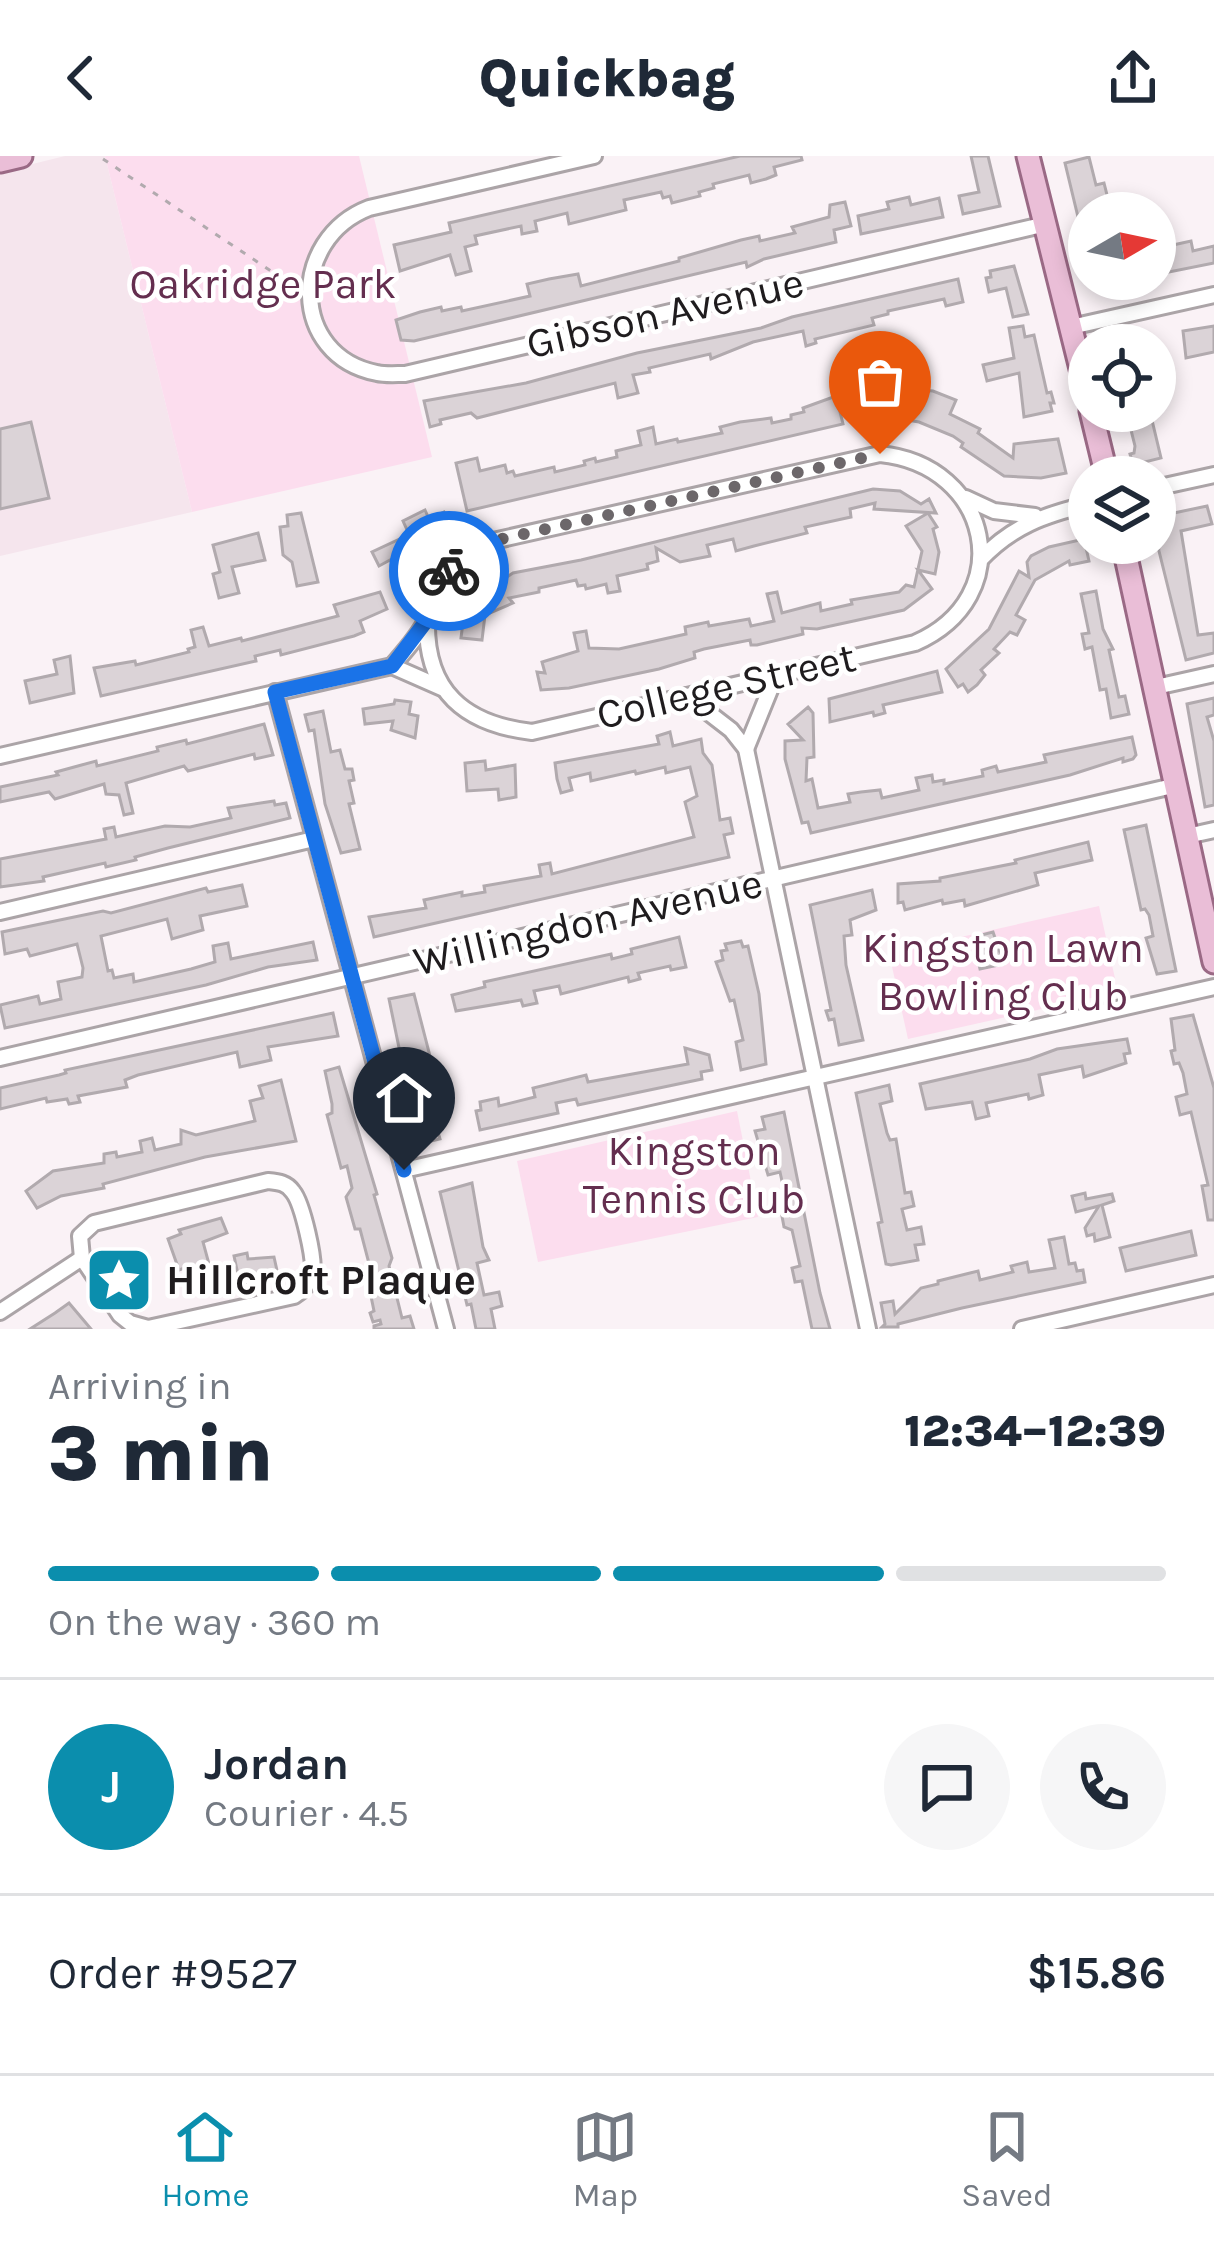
<!DOCTYPE html>
<html lang="en">
<head>
<meta charset="utf-8">
<style>
	:root { --surface:#fff; --page:#f6f6f7; --text:#1f2937; --muted:#747a83; --line:#e0e1e3; --accent:#0b8ead }
	body { margin:0; font-family:Karla,sans-serif; background:var(--page); color:var(--text); height:100vh; display:flex; flex-direction:column; font-size:45px; white-space:nowrap }
	* { box-sizing:border-box; margin:0 }
	p { font-size:39px; color:var(--muted) }
	.icon { flex:none; width:66px; height:66px; fill:none; stroke:currentColor; stroke-width:2; stroke-linecap:round; stroke-linejoin:round }
	.map { position:relative; height:1173px; overflow:hidden }
	.side { display:flex; flex-direction:column; background:var(--surface); flex:1 }
	.side>* { flex:none }
	.needle { width:78px; rotate:81deg }
	.controls { position:absolute; left:1068px; top:36px; display:grid; gap:24px }
	.controls a { display:grid; place-items:center; width:108px; height:108px; border-radius:50%; background:var(--surface); box-shadow:0 6px 18px #0003; font-size:60px }
	.pin { position:absolute; display:grid; place-items:center; width:102px; height:102px; color:#fff; margin:-123px -51px; border-radius:50% 50% 50% 0; rotate:-45deg; box-shadow:0 0 12px #0007 }
	.pin .icon { rotate:45deg }
	.courier { position:absolute; display:grid; place-items:center; width:120px; height:120px; margin:-60px; border:9px solid #1a73e8; border-radius:50%; background:#fff; color:#222; box-shadow:0 3px 15px #0007 }
	.headline em { font-style:normal; font-weight:800 }
	.headline div { display:flex; flex-direction:column-reverse }
	.headline { display:flex; align-items:center; justify-content:space-between; height:204px; padding:0 48px }
	h1 { font-size:78px; font-weight:800; line-height:90px }
	.bar { display:grid; grid-template-columns:repeat(4,1fr); gap:18px 12px; align-content:center; height:144px; padding:0 48px }
	.bar i { height:15px; border-radius:9px; background:var(--line) }
	.bar .selected { background:var(--accent) }
	.bar p { grid-column:span 4 }
	.line { display:flex; align-items:center; gap:30px; padding:0 48px; border-top:3px solid var(--line) }
	.line div { flex:1 }
	.round { display:grid; place-items:center; flex:none; width:126px; height:126px; border-radius:63px; background:var(--page) }
	header { display:flex; justify-content:space-between; align-items:center; height:156px; padding:0 48px; background:var(--surface); font-size:54px; font-weight:800 }
	.menu { display:flex; justify-content:space-around; align-items:center; height:168px; border-top:3px solid var(--line); background:var(--surface); font-size:33px; color:var(--muted) }
	.menu a { display:grid; justify-items:center; gap:6px }
	.menu .selected { color:var(--accent) }
	.map>svg:first-child { display:block }
</style>
</head>
<body>
<header><svg class="icon" aria-label="back" viewBox="0 0 24 24"><path d="M15 5l-7 7 7 7"/></svg>Quickbag<svg class="icon" aria-label="share" viewBox="0 0 24 24"><path d="M12 15V3M7 8l5-5 5 5M5 13v7h14v-7"/></svg></header>
<div class="map">
<svg width="1214" height="1173" viewBox="0 0 1214 1173">
	<rect width="100%" height="100%" fill="#faf2f6"/>
	<!-- built -->
	<polygon fill="#f5e5ed" points="65,0 105,0 192,356 0,400 0,16"/>
	<!-- green -->
	<g fill="#fcddee">
		<polygon points="105,0 359,0 432,301 192,356"/>
		<polygon points="1099,750 1118,836 908,883 889,797"/>
		<polygon points="737,955 758,1061 538,1106 517,1005"/>
	</g>
	<!-- building -->
	<g fill="#dbd3d7" stroke="#b1aaae" stroke-width="3">
		<polygon points="740,0 801,0 802,4 774,11 776,19 766,23 751,27 749,19 713,28 714,32 699,36 700,40 672,47 670,40 663,42 661,36 624,44 626,54 569,68 567,57 535,65 537,75 522,78 521,70 475,80 477,88 465,91 471,115 456,119 450,99 400,115 394,89 451,76 449,67"/>
		<polygon points="971,0 988,0 1000,50 963,58 959,40 979,36"/>
		<polygon points="1089,1 1096,29 1104,27 1108,43 1100,45 1103,57 1089,57 1089,90 1085,90 1065,7"/>
		<polygon points="909,41 911,49 939,42 943,61 861,78 858,60 889,53 887,46"/>
		<polygon points="845,46 851,70 834,74 836,86 764,103 747,111 746,106 414,185 401,184 396,164 420,156 441,151 442,155 461,151 462,155 530,140 527,128 549,123 578,118 581,130 679,105 679,102 741,84 759,80 760,85 795,77 792,71 829,61 830,49"/>
		<polygon points="1191,85 1193,95 1214,90 1214,107 1169,116 1164,91"/>
		<polygon points="1014,110 1028,158 1013,161 1006,132 989,136 986,122 991,121 990,115"/>
		<polygon points="958,123 963,146 946,150 944,143 888,155 888,158 872,162 874,169 815,183 816,187 806,190 803,175 753,186 711,203 710,198 649,212 650,216 633,219 638,237 618,242 615,227 477,262 471,257 440,264 441,268 430,271 424,245 526,227 637,197 761,172 792,161"/>
		<polygon points="1023,170 1025,181 1034,179 1047,237 1051,236 1054,247 1050,247 1052,255 1024,261 1019,217 987,225 983,209 1014,202 1009,172"/>
		<polygon points="1214,170 1214,196 1186,202 1183,175"/>
		<polygon points="908,233 933,235 956,244 950,258 980,273 978,277 1013,302 1014,288 1058,283 1066,317 1041,322 1004,320 961,291 963,287 953,280 919,266 883,260 883,264 860,264 859,240 906,244"/>
		<polygon points="836,240 843,268 467,355 456,307 477,302 480,315 505,309 507,317 513,315 515,320 554,311 555,316 585,309 584,305 595,302 596,306 617,301 616,295 641,289 638,275 653,271 656,288 677,283 678,286 722,277 720,271 740,266 771,262 772,267 791,263 791,259 804,256 803,252"/>
		<polygon points="1151,260 1161,302 1133,309 1130,298 1134,297 1135,290 1129,266"/>
		<polygon points="31,266 49,342 0,353 0,273"/>
		<polygon points="873,333 900,335 921,348 929,343 936,357 874,353 875,347 850,353 851,361 805,371 807,377 754,390 736,395 733,383 707,389 710,400 680,406 656,392 658,405 647,408 648,413 617,420 620,435 608,437 606,428 586,433 585,429 578,430 576,424 539,432 539,436 509,442 513,447 485,459 482,484 461,482 464,458 483,444 480,440 485,435 513,417 581,404"/>
		<polygon points="1207,350 1212,368 1181,375 1198,479 1214,477 1214,497 1186,504 1159,395 1155,361"/>
		<polygon points="425,354 429,363 444,356 450,370 413,387 403,365"/>
		<polygon points="301,357 318,426 297,430 292,406 283,399 280,371 288,370 287,359"/>
		<polygon points="928,357 937,371 933,373 939,396 935,418 918,414 932,433 904,454 817,473 802,472 803,478 757,489 751,489 750,484 704,493 694,496 695,502 659,513 569,532 541,534 537,516 545,517 542,506 578,495 574,477 586,475 589,492 619,493 686,478 685,471 708,466 709,470 749,463 751,470 774,465 767,438 777,436 782,457 820,447 821,455 852,448 851,444 899,436 906,429 914,431 922,395 906,370"/>
		<polygon points="258,377 265,404 232,411 239,437 219,442 213,418 220,416 213,389"/>
		<polygon points="404,381 416,408 397,416 390,404 379,410 372,396"/>
		<polygon points="1084,383 1089,405 1070,409 1069,405 1035,424 1016,459 1025,464 1017,479 1010,476 994,493 999,497 981,514 985,519 977,529 968,536 963,528 958,531 946,513 989,473 1019,415 1029,421 1027,406 1031,400 1049,391"/>
		<polygon points="1096,435 1103,473 1113,493 1109,494 1119,541 1125,540 1129,558 1111,562 1106,533 1100,534 1092,491 1085,493 1082,478 1089,477 1081,438"/>
		<polygon points="380,436 387,453 360,465 364,476 354,480 281,499 280,494 255,500 256,505 101,540 94,512 135,505 136,509 189,496 188,493 195,491 191,474 203,471 209,490 241,482 242,485 338,460 334,449"/>
		<polygon points="70,500 74,537 30,547 25,525 57,518 54,504"/>
		<polygon points="937,515 942,536 883,549 885,557 874,560 873,556 830,566 829,543"/>
		<polygon points="1214,542 1214,559 1207,561 1214,585 1214,649 1205,651 1187,548"/>
		<polygon points="395,544 411,546 409,558 418,560 415,582 391,574 393,565 365,568 363,553 394,548"/>
		<polygon points="808,551 813,557 814,601 807,602 806,625 812,623 818,652 850,646 848,638 861,636 880,634 882,642 919,634 916,622 932,619 933,626 944,624 944,628 983,620 982,614 996,610 998,616 1046,606 1044,599 1132,581 1136,599 1133,603 1123,606 1123,602 1070,619 811,677 808,666 802,667 785,603 785,585 803,584 788,568"/>
		<polygon points="323,555 331,596 340,594 345,613 352,613 354,624 349,625 354,647 349,648 360,693 341,697 325,648 314,574 309,575 305,559"/>
		<polygon points="264,568 273,599 255,603 254,598 188,615 184,610 126,627 133,657 124,659 119,639 106,638 104,628 55,643 49,636 0,646 0,631 58,619 56,616 96,605 97,610 158,595 157,591 186,584 187,588"/>
		<polygon points="670,576 673,590 701,583 703,597 712,609 720,664 730,662 733,677 724,679 729,701 374,781 369,761 426,752 424,744 462,736 462,740 485,736 484,730 541,720 539,709 550,707 552,718 694,681 685,646 697,640 690,611 666,617 665,611 636,618 635,615 591,625 590,617 569,622 572,634 561,637 557,623 555,607 659,588 657,580"/>
		<polygon points="485,605 486,614 515,609 516,641 499,644 498,633 467,635 465,607"/>
		<polygon points="274,645 275,649 286,647 290,662 168,692 135,701 136,704 106,711 105,707 43,721 44,725 0,731 0,703 106,683 104,673 114,671 116,681 165,670 190,671 231,662 228,652"/>
		<polygon points="1146,669 1176,815 1157,818 1146,782 1153,780 1149,759 1145,753 1141,754 1124,674"/>
		<polygon points="1088,686 1092,704 1035,717 1038,729 965,750 964,744 943,748 942,744 905,754 903,746 898,747 898,728 940,725 940,722 1016,707 1015,704"/>
		<polygon points="242,729 247,750 200,760 203,774 172,783 167,763 101,780 108,815 112,814 114,822 133,818 134,826 191,813 215,806 213,790 228,787 231,803 313,786 317,804 268,811 206,829 5,872 0,849 38,840 40,848 61,843 58,826 82,821 83,812 77,788 30,800 27,793 5,798 2,776 103,755 111,757 206,732 208,736"/>
		<polygon points="872,734 876,754 850,764 852,779 844,780 846,809 863,884 839,889 834,863 829,864 826,855 831,854 810,749"/>
		<polygon points="993,776 1004,808 980,813 974,787 978,786 977,780"/>
		<polygon points="679,781 686,811 671,814 670,810 638,817 640,823 629,826 628,821 561,838 559,830 534,835 537,847 523,850 521,844 456,855 452,839 485,831 484,826 611,798 612,803 632,798 631,793"/>
		<polygon points="741,785 743,791 748,790 759,838 766,908 741,914 736,886 743,884 734,844 730,845 716,806 723,804 721,795 727,794 725,788"/>
		<polygon points="414,838 432,908 421,911 425,932 430,931 435,955 441,954 444,967 436,969 440,983 423,987 410,936 415,935 411,915 404,916 389,843"/>
		<polygon points="333,857 338,880 268,891 271,904 240,911 237,896 138,919 125,924 127,931 78,940 80,946 69,948 67,943 47,946 46,942 0,953 0,932 59,919 66,917 65,914"/>
		<polygon points="1193,859 1214,932 1214,1064 1208,1064 1202,1030 1208,1029 1191,956 1180,959 1176,941 1187,938 1183,917 1179,907 1174,908 1171,895 1175,894 1171,863"/>
		<polygon points="1127,883 1130,897 1124,898 1126,907 1084,921 1082,910 1039,919 1043,939 1029,943 1028,938 986,947 989,960 976,963 972,946 926,953 920,928 1030,903 1057,893"/>
		<polygon points="685,892 709,899 712,914 701,916 702,923 578,949 576,943 556,947 558,957 480,974 476,955 481,954 480,946 498,942 499,950 535,941 533,932 586,919 588,926 688,908"/>
		<polygon points="339,911 377,1038 374,1039 392,1102 389,1110 402,1162 410,1160 414,1173 374,1173 374,1170 381,1168 380,1164 373,1166 370,1157 374,1155 367,1121 372,1119 360,1073 355,1073 346,1041 352,1032 347,1010 341,1012 327,959 332,957 332,948 325,915"/>
		<polygon points="281,924 296,985 205,1001 103,1028 104,1032 61,1040 37,1052 26,1035 53,1015 104,1007 104,998 116,996 117,1001 142,996 140,985 152,982 155,994 181,988 181,974 196,979 255,965 250,945 263,942 259,930"/>
		<polygon points="889,929 892,945 880,948 887,977 890,984 896,983 905,1037 911,1036 914,1050 902,1053 907,1074 921,1071 924,1088 915,1089 918,1104 891,1109 886,1108 878,1067 882,1066 856,937"/>
		<polygon points="784,956 820,1137 830,1173 812,1173 802,1125 795,1126 792,1112 800,1110 792,1074 784,1071 781,1055 788,1053 780,1016 768,1019 755,975 765,973 762,961"/>
		<polygon points="472,1027 483,1091 489,1104 477,1107 484,1139 499,1136 502,1150 491,1153 495,1173 476,1173 471,1148 467,1149 440,1036"/>
		<polygon points="1085,1037 1086,1043 1112,1038 1114,1045 1102,1049 1110,1081 1095,1085 1094,1078 1087,1080 1085,1072 1099,1050 1076,1056 1072,1040"/>
		<polygon points="221,1062 227,1077 203,1086 209,1108 188,1116 187,1111 179,1114 168,1083 181,1078 179,1074"/>
		<polygon points="1191,1075 1196,1099 1126,1115 1120,1092"/>
		<polygon points="1064,1081 1069,1108 1075,1107 1077,1115 1083,1114 1085,1126 962,1152 898,1168 898,1171 882,1171 885,1168 881,1147 893,1145 895,1158 921,1132 938,1128 938,1125 978,1115 980,1124 1013,1116 1011,1110 1027,1106 1029,1116 1055,1112 1049,1084"/>
		<polygon points="247,1097 248,1103 274,1101 278,1119 240,1128 234,1100"/>
		<polygon points="69,1147 91,1173 30,1173 55,1157"/>
	</g>
	<g fill="none" stroke-linecap="round" stroke-linejoin="round">
		<defs>
			<g id="minor">
				<path d="M594 0 369 52C289 83 289 200 377 217 385 219 396 218 405 218L1046 68"/>
				<polyline points="1071,171 1214,139"/>
				<polyline points="1155,332 1214,319"/>
				<polyline points="966,342 994,355 1035,360"/>
				<path d="M980 404C1012 370 1044 359 1089 348"/>
				<path d="M392 510C404 496 418 481 427 463 445 426 446 409 484 387L880 298C991 309 1020 441 915 487L532 576C464 568 425 535 427 463"/>
				<polyline points="1156,531 1214,518"/>
				<polyline points="275,536 446,1173"/>
				<polyline points="687,540 731,574 746,593 868,1173"/>
				<polyline points="746,593 776,519"/>
				<polyline points="0,600 392,510 442,532"/>
				<polyline points="1187,680 1214,674"/>
				<polyline points="0,756 314,683"/>
				<polyline points="0,902 1177,629"/>
				<polyline points="404,1014 1214,831"/>
				<path d="M268 1025C279 1026 287 1027 293 1036 302 1047 316 1105 312 1119 309 1129 302 1135 294 1140L148 1172 130 1167 120 1159 82 1102 80 1080 94 1067Z"/>
				<polyline points="0,1156 82,1102"/>
				<polyline points="1022,1173 1214,1129"/>
			</g>
			<g id="primary">
				<polyline points="1028,0 1089,245"/>
				<polyline points="0,5 21,0"/>
				<polyline points="1091,255 1107,321"/>
				<polyline points="1123,387 1214,806"/>
			</g>
		</defs>
		<!-- minor casing -->
		<use href="#minor" stroke="#aba4a7" stroke-width="20"/>
		<!-- primary casing -->
		<use href="#primary" stroke="#9a6985" stroke-width="27"/>
		<!-- path -->
		<polyline stroke="#b1aaae" stroke-width="3" stroke-dasharray="6 9" stroke-linecap="butt" points="103,3 295,131"/>
		<!-- minor -->
		<use href="#minor" stroke="#fff" stroke-width="14"/>
		<!-- primary -->
		<use href="#primary" stroke="#eabed7" stroke-width="21"/>
	</g>
	<g fill="none" stroke-linecap="round" stroke-linejoin="round">
		<!-- done -->
		<polyline stroke="#6c676a" stroke-width="12" stroke-dasharray="0 21.6" points="449,415 461,400 484,387 880,298"/>
		<!-- route -->
		<polyline stroke="#1a73e8" stroke-width="15" points="404,1014 275,536 392,510 427,464 449,415"/>
	</g>
	<!-- icons -->
	<defs>
		<symbol id="sight-square" viewBox="-11 -11 22 22"><rect x="-9" y="-9" width="18" height="18" rx="4" fill="#0b8ead" stroke="#fff"/><path d="M0-6L1.8-2.2L6-1.7L2.9 1.2L3.7 5.4L0 3.3L-3.7 5.4L-2.9 1.2L-6-1.7L-1.8-2.2Z" fill="#fff"/></symbol>
	</defs>
	<g fill-rule="evenodd">
		<use href="#sight-square" x="81" y="1086" width="76" height="76"/>
	</g>
	<g text-anchor="middle" dominant-baseline="central" stroke-width="9" stroke-linejoin="round" paint-order="stroke">
		<!-- park labels -->
		<g font-size="42" fill="#642e4f" stroke="#fff">
			<text x="263" y="128">Oakridge Park</text>
			<text x="1003" y="792">Kingston Lawn<tspan x="1003" dy="48">Bowling Club</tspan></text>
			<text x="694" y="995">Kingston<tspan x="694" dy="48">Tennis Club</tspan></text>
		</g>
		<!-- street labels -->
		<g font-size="42" fill="#1f1c1e" stroke="#fff">
			<text transform="translate(665 157) rotate(-13)">Gibson Avenue</text>
			<text transform="translate(726 530) rotate(-13)">College Street</text>
			<text transform="translate(588 766) rotate(-13)">Willingdon Avenue</text>
		</g>
		<!-- poi labels -->
		<g font-size="42" font-weight="bold" fill="#1f1c1e" stroke="#fff" text-anchor="start">
			<text x="166" y="1124">Hillcroft Plaque</text>
		</g>
	</g>
</svg>
<div class="controls">
<a><svg class="needle" viewBox="-14 -14 28 28"><path d="M0-13l5 13h-10z" fill="#e53935"/><path d="M0 13l5-13h-10z" fill="#747a83"/></svg></a>
<a><svg class="icon" aria-label="locate" viewBox="0 0 24 24"><circle cx="12" cy="12" r="6"/><path d="M12 2v4M12 18v4M2 12h4M18 12h4"/></svg></a>
<a><svg class="icon" aria-label="layers" viewBox="0 0 24 24"><path d="M12 4l9 5-9 5-9-5zM3 14l9 5 9-5"/></svg></a>
</div>
<div class="pin" style="left:880px;top:298px;background:#ea580c"><svg class="icon" aria-label="bag" viewBox="0 0 24 24"><path d="M5 8h14l-1 12H6zM9 8a3 3 0 0 1 6 0"/></svg></div>
<div class="pin" style="left:404px;top:1014px;background:#1f2937"><svg class="icon" aria-label="home" viewBox="0 0 24 24"><path d="M3 11l9-7 9 7M6 9v11h12V9"/></svg></div>
<div class="courier" style="left:449px;top:415px"><svg class="icon" aria-label="bike" viewBox="0 0 24 24"><circle cx="6" cy="16" r="4"/><circle cx="18" cy="16" r="4"/><path d="M6 16l4-8h5l3 8M10 8l3 8H6M13 5h3"/></svg></div>
</div>
<section class="side">
<div class="headline"><div><h1>3 min</h1><p>Arriving in</p></div><em>12:34–12:39</em></div>
<div class="bar"><i class="selected"></i><i class="selected"></i><i class="selected"></i><i></i><p>On the way · 360 m</p></div>
<div class="line" style="height:216px"><b class="round" style="background:var(--accent);color:#fff">J</b><div><b>Jordan</b><p>Courier · 4.5</p></div><a class="round"><svg class="icon" aria-label="chat" viewBox="0 0 24 24"><path d="M4 5h16v11H9l-5 4z"/></svg></a><a class="round"><svg class="icon" aria-label="phone" viewBox="0 0 24 24"><path d="M5 4h4l2 5-3 2q2 4 5 5l2-3 5 2v4C11 20 4 13 5 4z"/></svg></a></div>
<div class="line" style="height:156px"><div>Order #9527</div><b>$15.86</b></div>
</section>
<nav class="menu">
<a class="selected"><svg class="icon" aria-label="home" viewBox="0 0 24 24"><path d="M3 11l9-7 9 7M6 9v11h12V9"/></svg>Home</a>
<a><svg class="icon" aria-label="map" viewBox="0 0 24 24"><path d="M3 6l6-2 6 2 6-2v14l-6 2-6-2-6 2zM9 4v14M15 6v14"/></svg>Map</a>
<a><svg class="icon" aria-label="saved" viewBox="0 0 24 24"><path d="M7 4h10v16l-5-4-5 4z"/></svg>Saved</a>
</nav>
</body>
</html>
